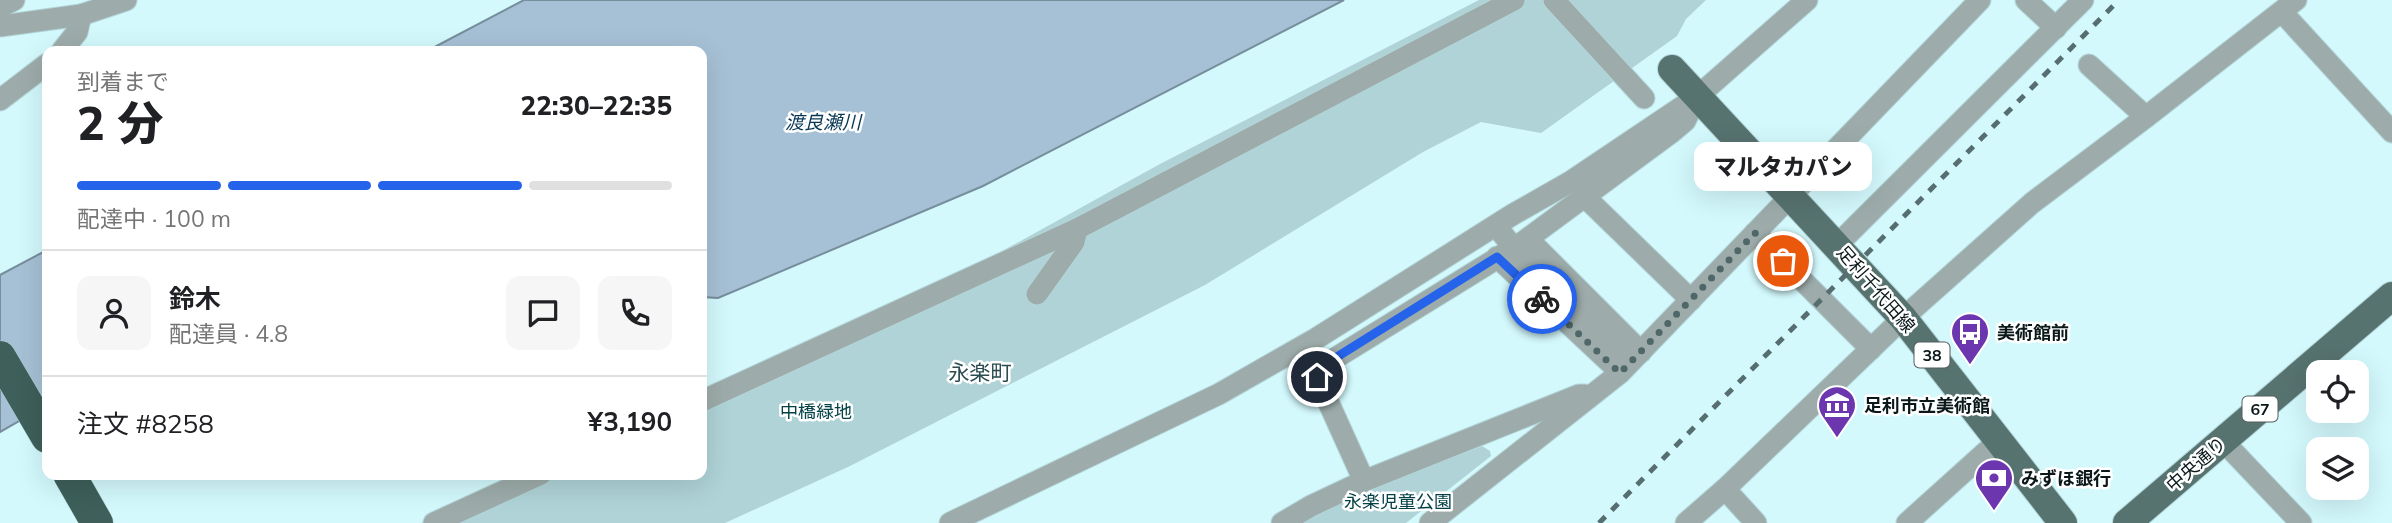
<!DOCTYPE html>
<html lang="ja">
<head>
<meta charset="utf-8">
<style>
	:root { --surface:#fff; --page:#f6f6f6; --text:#202124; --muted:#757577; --line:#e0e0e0; --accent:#2563eb }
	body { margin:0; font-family:Mulish,"Noto Sans JP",sans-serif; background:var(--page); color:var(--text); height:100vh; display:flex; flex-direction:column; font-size:26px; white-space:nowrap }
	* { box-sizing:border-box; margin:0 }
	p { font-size:23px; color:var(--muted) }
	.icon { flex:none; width:38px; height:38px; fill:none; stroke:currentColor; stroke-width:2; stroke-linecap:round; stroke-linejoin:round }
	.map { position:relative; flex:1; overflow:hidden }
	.details { position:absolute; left:42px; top:46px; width:665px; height:434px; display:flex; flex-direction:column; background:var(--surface); border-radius:14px; box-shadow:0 7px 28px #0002 }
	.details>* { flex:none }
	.controls { position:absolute; left:2306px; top:360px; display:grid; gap:14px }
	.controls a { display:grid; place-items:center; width:63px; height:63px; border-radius:14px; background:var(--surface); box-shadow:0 7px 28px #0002; font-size:35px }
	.pin { position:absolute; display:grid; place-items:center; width:60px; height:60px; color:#fff; margin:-30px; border:4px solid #fff; border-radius:50%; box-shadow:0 2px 7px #0007 }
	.courier { position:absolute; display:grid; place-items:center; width:70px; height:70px; margin:-35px; border:5px solid #2563eb; border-radius:50%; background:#fff; color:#222; box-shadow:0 2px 9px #0007 }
	.bubble { position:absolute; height:49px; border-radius:14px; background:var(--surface); box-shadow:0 7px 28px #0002; font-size:23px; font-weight:800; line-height:49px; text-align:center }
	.head em { font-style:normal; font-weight:800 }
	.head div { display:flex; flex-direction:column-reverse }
	.head { display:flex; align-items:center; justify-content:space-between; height:119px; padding:0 35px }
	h1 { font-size:46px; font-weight:800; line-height:52px }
	.bar { display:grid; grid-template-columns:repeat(4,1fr); gap:10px 7px; align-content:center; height:84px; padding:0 35px }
	.bar i { height:9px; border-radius:5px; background:var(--line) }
	.bar .on { background:var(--accent) }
	.bar p { grid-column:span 4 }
	.line { display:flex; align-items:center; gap:18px; padding:0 35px; border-top:2px solid var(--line) }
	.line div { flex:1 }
	.round { display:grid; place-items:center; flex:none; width:74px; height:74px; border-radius:14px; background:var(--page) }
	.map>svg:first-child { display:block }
</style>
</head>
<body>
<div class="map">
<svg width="2392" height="523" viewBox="0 0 2392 523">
	<rect width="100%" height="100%" fill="#d3f9fd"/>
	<!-- green -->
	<g fill="#afd3d7">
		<polygon points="1479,0 1706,0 1686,19 1677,36 1541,133 1481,122 1423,152 1205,285 850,466 725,523 421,523 526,474 702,474 702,393 975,266 1160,164"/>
		<polygon points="1482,446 1490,451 1491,456 1406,523 1296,523 1325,507"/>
	</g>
	<!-- water -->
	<g fill="#a6c0d5" stroke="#778e9d" stroke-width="2">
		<polygon points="524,0 1344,0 983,186 718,298 702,297 702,51 427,51"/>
		<polygon points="47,250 47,405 0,432 0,275"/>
	</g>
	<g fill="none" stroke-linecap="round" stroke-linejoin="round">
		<defs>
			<g id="minor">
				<polyline points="1554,0 1644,98"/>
				<polyline points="2026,0 2056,28"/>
				<polyline points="0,7 14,0"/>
				<polyline points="2282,12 2392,132"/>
				<polyline points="0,26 81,15 126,0"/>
				<polyline points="62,51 77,32 81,15"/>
				<polyline points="2089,65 2146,117"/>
				<polyline points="0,100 47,64"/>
				<polyline points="1585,197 1691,300"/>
				<polyline points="1496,226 1509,242 1630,362"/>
				<polyline points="1755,233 1871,349"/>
				<polyline points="1528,239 1641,352"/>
				<polyline points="1523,242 1672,132 1685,121 1690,111"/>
				<polyline points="1837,245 2083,0"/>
				<polyline points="1497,257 1619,371"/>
				<polyline points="1037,294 1074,242 1077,229"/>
				<polyline points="702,401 1077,229 1514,0"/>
				<polyline points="2223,441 2301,523"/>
				<polyline points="1364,481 1317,377 1316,370 1504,254"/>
				<polyline points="1725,489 1756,523"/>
				<polyline points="434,523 541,474"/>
				<polyline points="950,523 1219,394 1317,338 1512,215 1570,182 1698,96 1807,0"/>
				<polyline points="1282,523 1311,506 1364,481 1579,395 1585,395"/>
				<polyline points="1430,523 1620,373 1980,0"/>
				<polyline points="1686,523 1725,489 1903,318 2032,203 2146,117 2296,0"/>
				<polyline points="1907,523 1998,441"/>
			</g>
			<g id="major">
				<polyline points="1672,69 1903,318 2063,523"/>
				<polyline points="2127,523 2392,296"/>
			</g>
			<g id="highway">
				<polyline points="0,357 47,437"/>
				<polyline points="69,474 97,523"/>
			</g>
		</defs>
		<!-- minor casing -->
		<use href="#minor" stroke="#b3d5d9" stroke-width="23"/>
		<!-- major casing -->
		<use href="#major" stroke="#b3d5d9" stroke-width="30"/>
		<!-- highway casing -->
		<use href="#highway" stroke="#b3d5d9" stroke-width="33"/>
		<!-- minor -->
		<use href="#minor" stroke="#9dacaa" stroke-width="21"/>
		<!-- major -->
		<use href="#major" stroke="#57736f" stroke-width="28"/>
		<!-- highway -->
		<use href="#highway" stroke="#3e5f5a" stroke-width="32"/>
		<!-- rail -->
		<polyline stroke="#576e70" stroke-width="5" stroke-dasharray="9 9" stroke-linecap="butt" points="1599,523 2119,0"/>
	</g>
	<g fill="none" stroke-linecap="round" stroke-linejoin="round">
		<!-- done -->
		<polyline stroke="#506769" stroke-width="7" stroke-dasharray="0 12.6" points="1542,299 1620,373 1755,233 1783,261"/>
		<!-- route -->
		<polyline stroke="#2563eb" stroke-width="9" points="1317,377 1316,370 1497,257 1542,299"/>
	</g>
	<!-- icons -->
	<defs>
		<symbol id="bus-pin" viewBox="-11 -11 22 30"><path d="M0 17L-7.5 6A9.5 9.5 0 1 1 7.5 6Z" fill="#6c37ae" stroke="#fff"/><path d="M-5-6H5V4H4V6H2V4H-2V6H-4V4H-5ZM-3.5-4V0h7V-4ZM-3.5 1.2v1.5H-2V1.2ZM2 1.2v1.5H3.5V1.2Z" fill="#fff"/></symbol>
		<symbol id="museum-pin" viewBox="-11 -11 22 30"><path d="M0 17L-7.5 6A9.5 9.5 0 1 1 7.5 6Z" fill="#6c37ae" stroke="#fff"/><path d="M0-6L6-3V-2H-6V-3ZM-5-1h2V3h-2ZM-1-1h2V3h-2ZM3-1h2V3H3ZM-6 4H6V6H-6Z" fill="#fff"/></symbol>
		<symbol id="bank-pin" viewBox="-11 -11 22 30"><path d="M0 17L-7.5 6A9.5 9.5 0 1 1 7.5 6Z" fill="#6c37ae" stroke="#fff"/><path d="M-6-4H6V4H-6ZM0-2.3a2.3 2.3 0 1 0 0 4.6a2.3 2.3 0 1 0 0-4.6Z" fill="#fff"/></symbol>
	</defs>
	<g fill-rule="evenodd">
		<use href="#bus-pin" x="1948" y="310" width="44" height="60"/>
		<use href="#museum-pin" x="1815" y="383" width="44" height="60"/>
		<use href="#bank-pin" x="1972" y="456" width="44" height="60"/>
	</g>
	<g text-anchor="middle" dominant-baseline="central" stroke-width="5" stroke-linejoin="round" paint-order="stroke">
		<!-- shield labels -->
		<g fill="#fff" stroke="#545d5e" stroke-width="2">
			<rect x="1914.5" y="342.5" width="35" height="25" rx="5"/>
			<rect x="2242.5" y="396.5" width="35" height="25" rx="5"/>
		</g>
		<g font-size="16" font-weight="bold" fill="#0a1819">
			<text x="1932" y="355">38</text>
			<text x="2260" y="409">67</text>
		</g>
		<!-- street labels -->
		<g font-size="18" fill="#0a1819" stroke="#fff">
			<text transform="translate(1876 289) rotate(49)">足利千代田線</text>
			<text transform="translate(2196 464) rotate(-41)">中央通り</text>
		</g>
		<!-- poi labels -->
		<g font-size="18" font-weight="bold" fill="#0a1819" stroke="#fff" text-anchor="start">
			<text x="1997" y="332">美術館前</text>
			<text x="1864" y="405">足利市立美術館</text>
			<text x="2021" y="478">みずほ銀行</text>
		</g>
		<!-- park labels -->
		<g font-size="18" fill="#034147" stroke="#fff">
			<text x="816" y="411">中橋緑地</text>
			<text x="1398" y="501">永楽児童公園</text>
		</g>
		<!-- water labels -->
		<g font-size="19" font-style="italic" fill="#083755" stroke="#fff">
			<text x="823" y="122">渡良瀬川</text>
		</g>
		<!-- quarter labels -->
		<g font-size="21" fill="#2b4c50" stroke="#fff">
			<text x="980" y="372">永楽町</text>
		</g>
	</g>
</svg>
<div class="controls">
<a><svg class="icon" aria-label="locate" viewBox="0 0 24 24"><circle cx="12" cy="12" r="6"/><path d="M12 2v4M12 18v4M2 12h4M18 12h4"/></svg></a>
<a><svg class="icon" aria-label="layers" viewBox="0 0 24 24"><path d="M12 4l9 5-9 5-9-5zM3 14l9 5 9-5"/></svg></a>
</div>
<div class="pin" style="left:1783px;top:261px;background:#ea580c"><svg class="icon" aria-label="bag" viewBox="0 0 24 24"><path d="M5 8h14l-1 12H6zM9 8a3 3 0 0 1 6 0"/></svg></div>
<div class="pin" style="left:1317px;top:377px;background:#1f2937"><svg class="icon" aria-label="home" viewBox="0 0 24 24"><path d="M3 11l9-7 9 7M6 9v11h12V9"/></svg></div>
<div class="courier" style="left:1542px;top:299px"><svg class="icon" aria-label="bike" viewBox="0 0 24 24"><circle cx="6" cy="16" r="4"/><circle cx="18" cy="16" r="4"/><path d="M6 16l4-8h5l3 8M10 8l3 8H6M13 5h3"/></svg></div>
<div class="bubble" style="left:1694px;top:142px;width:178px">マルタカパン</div>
<section class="details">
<div class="head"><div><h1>2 分</h1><p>到着まで</p></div><em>22:30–22:35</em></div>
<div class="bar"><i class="on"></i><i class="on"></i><i class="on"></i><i></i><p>配達中 · 100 m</p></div>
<div class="line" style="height:126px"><a class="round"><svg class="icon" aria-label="person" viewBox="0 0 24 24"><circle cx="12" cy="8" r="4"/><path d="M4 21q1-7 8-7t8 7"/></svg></a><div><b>鈴木</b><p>配達員 · 4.8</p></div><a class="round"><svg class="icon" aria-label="chat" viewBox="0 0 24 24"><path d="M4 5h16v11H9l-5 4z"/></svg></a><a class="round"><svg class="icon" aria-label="phone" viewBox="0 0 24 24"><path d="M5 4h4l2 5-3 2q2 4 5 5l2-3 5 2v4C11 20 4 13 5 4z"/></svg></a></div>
<div class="line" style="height:91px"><div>注文 #8258</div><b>¥3,190</b></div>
</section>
</div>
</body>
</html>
